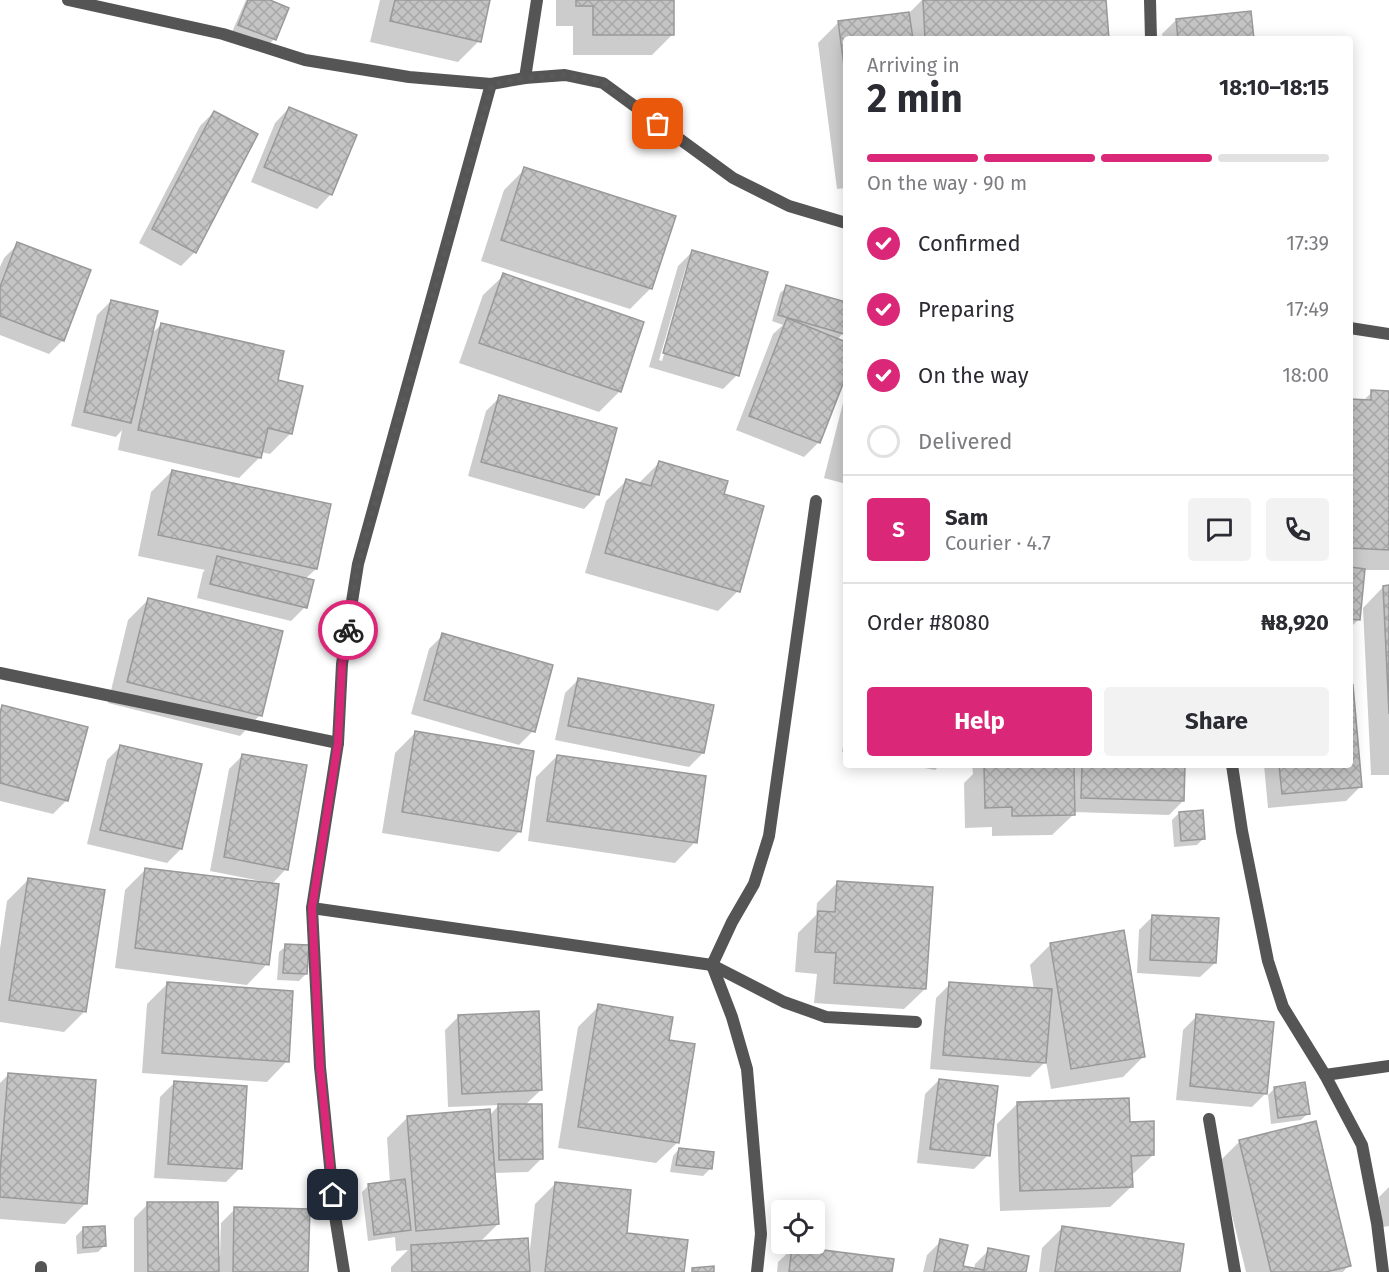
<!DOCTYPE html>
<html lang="en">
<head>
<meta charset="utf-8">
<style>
	:root { --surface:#fff; --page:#f2f2f3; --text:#2b2b33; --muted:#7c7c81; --line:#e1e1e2; --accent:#db2777 }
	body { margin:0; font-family:"Fira Sans",sans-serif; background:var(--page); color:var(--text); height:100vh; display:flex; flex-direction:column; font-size:22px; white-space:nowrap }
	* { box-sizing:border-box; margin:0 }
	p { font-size:20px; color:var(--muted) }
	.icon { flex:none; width:33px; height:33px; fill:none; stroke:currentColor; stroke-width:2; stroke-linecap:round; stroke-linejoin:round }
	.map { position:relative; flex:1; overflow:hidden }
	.details { position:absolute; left:843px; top:36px; width:510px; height:732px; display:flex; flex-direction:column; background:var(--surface); border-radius:6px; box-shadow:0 3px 15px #0003 }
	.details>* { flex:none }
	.fabs { position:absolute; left:771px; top:1200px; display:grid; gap:12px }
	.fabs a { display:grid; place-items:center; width:54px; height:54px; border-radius:6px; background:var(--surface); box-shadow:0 3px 15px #0003; font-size:30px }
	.pin { position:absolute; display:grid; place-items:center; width:51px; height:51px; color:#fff; margin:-26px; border-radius:12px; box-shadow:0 3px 9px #0006 }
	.courier { position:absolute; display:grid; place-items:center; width:60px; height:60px; margin:-30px; border:4px solid #db2777; border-radius:50%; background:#fff; color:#222; box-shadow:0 2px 8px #0007 }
	.summary em { font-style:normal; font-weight:700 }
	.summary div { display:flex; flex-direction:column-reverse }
	.summary { display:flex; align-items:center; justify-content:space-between; height:102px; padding:0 24px }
	h1 { font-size:39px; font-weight:700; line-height:45px }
	.bar { display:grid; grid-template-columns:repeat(4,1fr); gap:9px 6px; align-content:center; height:72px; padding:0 24px }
	.bar i { height:8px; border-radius:4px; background:var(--line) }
	.bar .on { background:var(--accent) }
	.bar p { grid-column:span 4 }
	.line { display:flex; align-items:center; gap:15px; padding:0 24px; border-top:2px solid var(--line) }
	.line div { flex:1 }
	.round { display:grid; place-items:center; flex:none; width:63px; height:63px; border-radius:6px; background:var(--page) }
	ol { padding:0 24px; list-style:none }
	li { display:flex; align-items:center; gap:18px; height:66px }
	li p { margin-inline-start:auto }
	li .icon { padding:6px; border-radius:50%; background:var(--accent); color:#fff; stroke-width:4 }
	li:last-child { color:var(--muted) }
	li i { width:33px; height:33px; border:3px solid var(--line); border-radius:50% }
	.button { display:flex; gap:12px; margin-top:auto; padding:12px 24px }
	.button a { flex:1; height:69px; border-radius:6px; background:var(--accent); color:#fff; font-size:24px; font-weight:700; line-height:69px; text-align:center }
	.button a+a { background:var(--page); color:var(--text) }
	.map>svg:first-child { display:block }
</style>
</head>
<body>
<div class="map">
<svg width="1389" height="1272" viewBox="0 0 1389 1272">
	<defs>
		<pattern id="building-cross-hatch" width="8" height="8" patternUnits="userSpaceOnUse" patternTransform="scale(1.5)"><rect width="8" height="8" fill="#c4c4c4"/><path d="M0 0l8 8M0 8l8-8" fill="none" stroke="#a7a7a7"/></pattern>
	</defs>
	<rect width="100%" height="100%" fill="#fff"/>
	<!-- shadow -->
	<g fill="#0003" fill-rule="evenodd">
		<polygon points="246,0 266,0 274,39 268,46 232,32"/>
		<polygon points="380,0 488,0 479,41 458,62 370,42"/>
		<polygon points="556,0 672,0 672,35 652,55 573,55 573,26 556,26"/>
		<polygon points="922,0 1105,0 1107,39 846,39 846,188 837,189 818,43 839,22 909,13"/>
		<polygon points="1176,20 1252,39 1163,39 1162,34"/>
		<polygon points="289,108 331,194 317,209 251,182 275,123"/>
		<polygon points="214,112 195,252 181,266 139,243 200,126"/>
		<polygon points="525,169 651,288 630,309 481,261 504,190"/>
		<polygon points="18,244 63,340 49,354 0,335 0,267 4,258"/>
		<path d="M692 252 737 375 723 389 649 367 678 266ZM686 267H689L662 361 659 360Z"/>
		<polygon points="504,275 620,391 599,412 459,363 483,295"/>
		<polygon points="787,287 846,303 846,321 843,333 837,340 846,343 846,372 818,443 804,457 736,430 773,334 783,325 772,321 780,293"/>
		<polygon points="111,301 150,335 161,325 277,381 291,433 270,454 261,452 260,457 239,478 118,450 122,430 116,437 71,426 97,315"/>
		<polygon points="846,391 846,484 824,478"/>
		<polygon points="1372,392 1389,393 1389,570 1363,570 1358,620 1350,628 1350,400 1363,401"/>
		<polygon points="500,397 598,494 584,509 468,476 486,411"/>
		<polygon points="659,463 722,495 738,591 718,611 585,573 606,501 627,480 638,484"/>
		<polygon points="172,471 316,569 305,579 305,607 291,621 197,598 203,572 205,570 138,556 151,492"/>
		<polygon points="1383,587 1389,587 1389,775 1371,775 1363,608"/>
		<polygon points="148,600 260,715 240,736 108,703 128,620"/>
		<polygon points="443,635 533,731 519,745 411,714 429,649"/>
		<polygon points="579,679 703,753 689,767 555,740 565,693"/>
		<polygon points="1350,687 1360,787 1346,801 1268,808 1264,765 1350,765"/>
		<polygon points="3,707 67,800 53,814 0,801 0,709"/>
		<polygon points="846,729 846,753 842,752"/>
		<polygon points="416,732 520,831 499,852 382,833 395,753"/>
		<polygon points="121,746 181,849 167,863 87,844 107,760"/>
		<polygon points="243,755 286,869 271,885 267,964 247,985 115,968 125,890 145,870 261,883 261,881 210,871 229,769"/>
		<polygon points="557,756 695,842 675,863 528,841 536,777"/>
		<polygon points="910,765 940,765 935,770"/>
		<polygon points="972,765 1184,765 1183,801 1169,815 1073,812 1073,815 1052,835 992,836 992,827 965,828 964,783 973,774"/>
		<polygon points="1179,813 1204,838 1197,845 1174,847 1172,820"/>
		<polygon points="28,880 85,1011 64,1032 0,1022 0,949 7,901"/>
		<polygon points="838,882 925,989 904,1009 814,1003 817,974 795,972 798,933 816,915 817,903"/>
		<polygon points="1153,916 1215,963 1200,977 1137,973 1139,930"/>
		<polygon points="1051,944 1144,1056 1123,1077 1051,1089 1046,1061 1030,1077 930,1069 936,998 950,984 1034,990 1030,965"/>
		<polygon points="286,946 306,974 299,981 277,980 279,952"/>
		<polygon points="167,984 287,1061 267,1082 142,1073 147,1004"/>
		<polygon points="599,1006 667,1041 693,1045 677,1143 656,1163 558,1148 578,1027"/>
		<polygon points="459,1016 541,1090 525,1105 542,1158 528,1172 493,1173 498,1224 479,1243 529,1258 535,1204 556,1183 625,1234 683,1272 391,1272 391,1267 408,1250 396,1251 395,1237 368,1241 362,1192 369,1185 390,1183 387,1138 408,1117 489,1116 499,1105 448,1107 445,1030"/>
		<polygon points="1197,1016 1266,1093 1252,1107 1176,1100 1183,1030"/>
		<polygon points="8,1075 86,1203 65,1224 0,1219 0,1083"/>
		<polygon points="939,1080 988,1155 974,1169 917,1163 925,1094"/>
		<polygon points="174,1083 240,1168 226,1182 154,1178 160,1097"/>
		<polygon points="1275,1088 1308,1113 1301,1120 1271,1124 1268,1095"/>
		<polygon points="1018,1103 1129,1124 1153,1155 1132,1175 1131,1187 1110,1207 1000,1211 997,1124"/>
		<polygon points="1240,1141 1349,1265 1343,1272 1246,1272 1219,1162"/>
		<polygon points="679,1149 710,1169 703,1176 670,1172 673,1156"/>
		<polygon points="1389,1187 1389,1226 1383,1227 1379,1197"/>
		<polygon points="148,1204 217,1256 220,1256 221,1223 235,1209 307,1272 134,1272 134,1218"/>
		<polygon points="1063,1227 1178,1272 1039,1272 1042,1248"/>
		<polygon points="83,1229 105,1245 98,1252 77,1254 76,1236"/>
		<polygon points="941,1241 962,1267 974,1270 975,1264 989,1250 1024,1272 923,1272 927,1255"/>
		<polygon points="793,1248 890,1272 777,1272 778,1262"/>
	</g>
	<!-- building -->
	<g fill="url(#building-cross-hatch)" stroke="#999" stroke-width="1.5">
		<polygon points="248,0 270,0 289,8 276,40 238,25"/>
		<polygon points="395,0 490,0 481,42 390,21"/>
		<polygon points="576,0 674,0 674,35 593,35 593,6 576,6"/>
		<polygon points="923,0 1106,0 1109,39 925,39"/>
		<polygon points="1251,11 1254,39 1178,39 1176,19"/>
		<polygon points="909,12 913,39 846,39 846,81 838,21"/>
		<polygon points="289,107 357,135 332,195 264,167"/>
		<polygon points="214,111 258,134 196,253 152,229"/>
		<polygon points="524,167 676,216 652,289 501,240"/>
		<polygon points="17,242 91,270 64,341 0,316 0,287"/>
		<polygon points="692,250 768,272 739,376 663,353"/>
		<polygon points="503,273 644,322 621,392 479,343"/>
		<polygon points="786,285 846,302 846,327 844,334 778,315"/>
		<polygon points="111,300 158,311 131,423 84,412"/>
		<polygon points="787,318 846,342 846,376 820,443 749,416"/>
		<polygon points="161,323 284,351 278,380 303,386 292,434 268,428 261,458 138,430"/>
		<polygon points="1371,390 1389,391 1389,550 1350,548 1350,399 1371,400"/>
		<polygon points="499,395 617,428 599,495 481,462"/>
		<polygon points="659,461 728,481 724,494 764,506 740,592 605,553 626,479 651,486"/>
		<polygon points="172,470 331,504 317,569 158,535"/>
		<polygon points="217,556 314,580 307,608 210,584"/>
		<polygon points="1350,567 1365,569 1360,620 1350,619"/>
		<polygon points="1389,585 1389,714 1383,586"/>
		<polygon points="148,598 283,631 262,716 127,682"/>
		<polygon points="442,633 553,665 535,732 424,700"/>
		<polygon points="578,678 714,705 704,753 568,726"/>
		<polygon points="1353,685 1362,787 1282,794 1279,765 1350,765 1350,686"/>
		<polygon points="2,705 88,727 68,801 0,783 0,714"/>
		<polygon points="415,731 534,751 521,832 402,812"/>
		<polygon points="120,745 202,764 182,849 100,830"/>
		<polygon points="242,754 307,765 288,870 224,857"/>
		<polygon points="557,755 706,776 697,843 547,821"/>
		<polygon points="984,765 1074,765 1075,815 1012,816 1012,807 985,808"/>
		<polygon points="1082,765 1185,765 1184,801 1081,798"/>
		<polygon points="1203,810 1205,839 1181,841 1179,812"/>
		<polygon points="145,868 279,884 269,965 135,948"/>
		<polygon points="28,878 105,890 86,1012 9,1000"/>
		<polygon points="837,881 933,887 926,989 834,983 836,953 815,952 818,911 835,912"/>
		<polygon points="1152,915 1219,918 1216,963 1150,960"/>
		<polygon points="1124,930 1145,1057 1071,1069 1050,943"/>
		<polygon points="285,944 309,945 307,974 283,973"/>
		<polygon points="167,982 293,991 289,1062 162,1053"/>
		<polygon points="949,982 1052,989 1046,1063 943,1055"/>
		<polygon points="598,1004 673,1017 669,1040 695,1044 679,1143 578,1127"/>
		<polygon points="539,1011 542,1090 462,1094 458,1015"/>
		<polygon points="1196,1014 1274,1022 1267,1094 1190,1086"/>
		<polygon points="8,1073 96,1080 87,1204 0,1197 0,1172"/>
		<polygon points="939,1079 998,1086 990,1156 930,1149"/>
		<polygon points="174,1081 247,1086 242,1169 168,1164"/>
		<polygon points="1305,1082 1310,1114 1278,1118 1274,1087"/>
		<polygon points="1129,1098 1130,1122 1154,1121 1154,1155 1131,1156 1133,1187 1020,1191 1017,1102"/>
		<polygon points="498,1104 542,1104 543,1159 499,1160"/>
		<polygon points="490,1109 499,1224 416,1231 407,1116"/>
		<polygon points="1316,1121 1351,1266 1326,1272 1271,1272 1239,1140"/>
		<polygon points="679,1148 714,1152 712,1169 676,1165"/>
		<polygon points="405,1179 411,1230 374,1235 368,1184"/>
		<polygon points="555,1182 631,1190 627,1233 688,1240 684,1272 545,1272"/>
		<polygon points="147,1202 218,1202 219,1272 148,1272"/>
		<polygon points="234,1207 310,1209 308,1272 233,1272"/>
		<polygon points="105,1226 106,1246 83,1248 83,1227"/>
		<polygon points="1062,1226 1184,1244 1180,1272 1055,1272"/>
		<polygon points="528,1238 530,1272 412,1272 411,1245"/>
		<polygon points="940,1239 968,1245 963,1266 984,1270 988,1248 1029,1256 1026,1272 934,1272"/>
		<polygon points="792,1246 894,1259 892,1272 789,1272"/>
		<polygon points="714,1266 714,1272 692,1272 692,1268"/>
	</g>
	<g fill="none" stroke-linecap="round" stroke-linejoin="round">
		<!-- street -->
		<g stroke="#555" stroke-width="12">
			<polyline points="68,0 223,34 305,60 409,77 491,84 525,78 565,75 603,83 733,178 789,206 846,223"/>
			<polyline points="1150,0 1151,39"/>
			<polyline points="525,78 537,0"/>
			<polyline points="1350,328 1389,334"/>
			<polyline points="0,673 338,743"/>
			<polyline points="1232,765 1242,831 1268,961 1283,1007 1325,1075 1362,1145 1377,1223 1383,1272"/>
			<polyline points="312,908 712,965 784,1002 826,1017 916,1022"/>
			<polyline points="1325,1075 1389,1066"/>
			<polyline points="1209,1119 1235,1272"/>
			<polyline points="41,1272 41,1267"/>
			<polyline points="344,1272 335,1216 320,1067 312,908 338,743 342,664 358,564 491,84"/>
			<polyline points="757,1272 761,1234 747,1069 732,1017 712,965 732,922 754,884 769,836 816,501"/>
		</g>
	</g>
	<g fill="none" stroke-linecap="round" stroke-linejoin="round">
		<!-- done -->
		<polyline stroke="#595959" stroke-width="6" stroke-dasharray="0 10.8" points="348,630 358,564 492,84 525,78 565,75 603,82 658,124"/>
		<!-- route -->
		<polyline stroke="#db2777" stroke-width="8" points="333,1195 320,1067 312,908 338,743 342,664 348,630"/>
	</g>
</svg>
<div class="fabs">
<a><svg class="icon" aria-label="locate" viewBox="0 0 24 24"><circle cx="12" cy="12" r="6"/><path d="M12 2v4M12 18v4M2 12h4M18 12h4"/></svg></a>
</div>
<div class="pin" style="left:658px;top:124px;background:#ea580c"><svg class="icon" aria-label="bag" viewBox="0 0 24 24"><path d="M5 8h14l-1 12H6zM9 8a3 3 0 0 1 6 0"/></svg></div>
<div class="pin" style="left:333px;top:1195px;background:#1f2937"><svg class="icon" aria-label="home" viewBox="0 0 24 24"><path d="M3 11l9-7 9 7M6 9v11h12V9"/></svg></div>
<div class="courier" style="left:348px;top:630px"><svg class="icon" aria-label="bike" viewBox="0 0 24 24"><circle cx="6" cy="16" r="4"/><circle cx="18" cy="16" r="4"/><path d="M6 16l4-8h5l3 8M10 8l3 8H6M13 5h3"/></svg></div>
<section class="details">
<div class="summary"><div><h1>2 min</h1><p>Arriving in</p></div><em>18:10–18:15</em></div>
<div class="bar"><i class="on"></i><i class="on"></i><i class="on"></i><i></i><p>On the way · 90 m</p></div>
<ol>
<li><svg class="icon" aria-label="check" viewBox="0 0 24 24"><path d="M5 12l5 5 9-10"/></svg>Confirmed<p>17:39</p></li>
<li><svg class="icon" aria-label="check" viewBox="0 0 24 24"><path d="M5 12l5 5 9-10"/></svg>Preparing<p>17:49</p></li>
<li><svg class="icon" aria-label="check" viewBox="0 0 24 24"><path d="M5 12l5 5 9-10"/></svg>On the way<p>18:00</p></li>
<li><i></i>Delivered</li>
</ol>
<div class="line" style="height:108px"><b class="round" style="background:var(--accent);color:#fff">S</b><div><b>Sam</b><p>Courier · 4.7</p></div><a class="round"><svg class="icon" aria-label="chat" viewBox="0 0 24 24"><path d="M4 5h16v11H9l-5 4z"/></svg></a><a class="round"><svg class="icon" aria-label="phone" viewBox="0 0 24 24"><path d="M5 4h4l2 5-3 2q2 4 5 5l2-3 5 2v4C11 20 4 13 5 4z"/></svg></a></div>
<div class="line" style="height:78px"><div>Order #8080</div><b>₦8,920</b></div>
<div class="button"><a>Help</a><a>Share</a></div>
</section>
</div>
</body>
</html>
